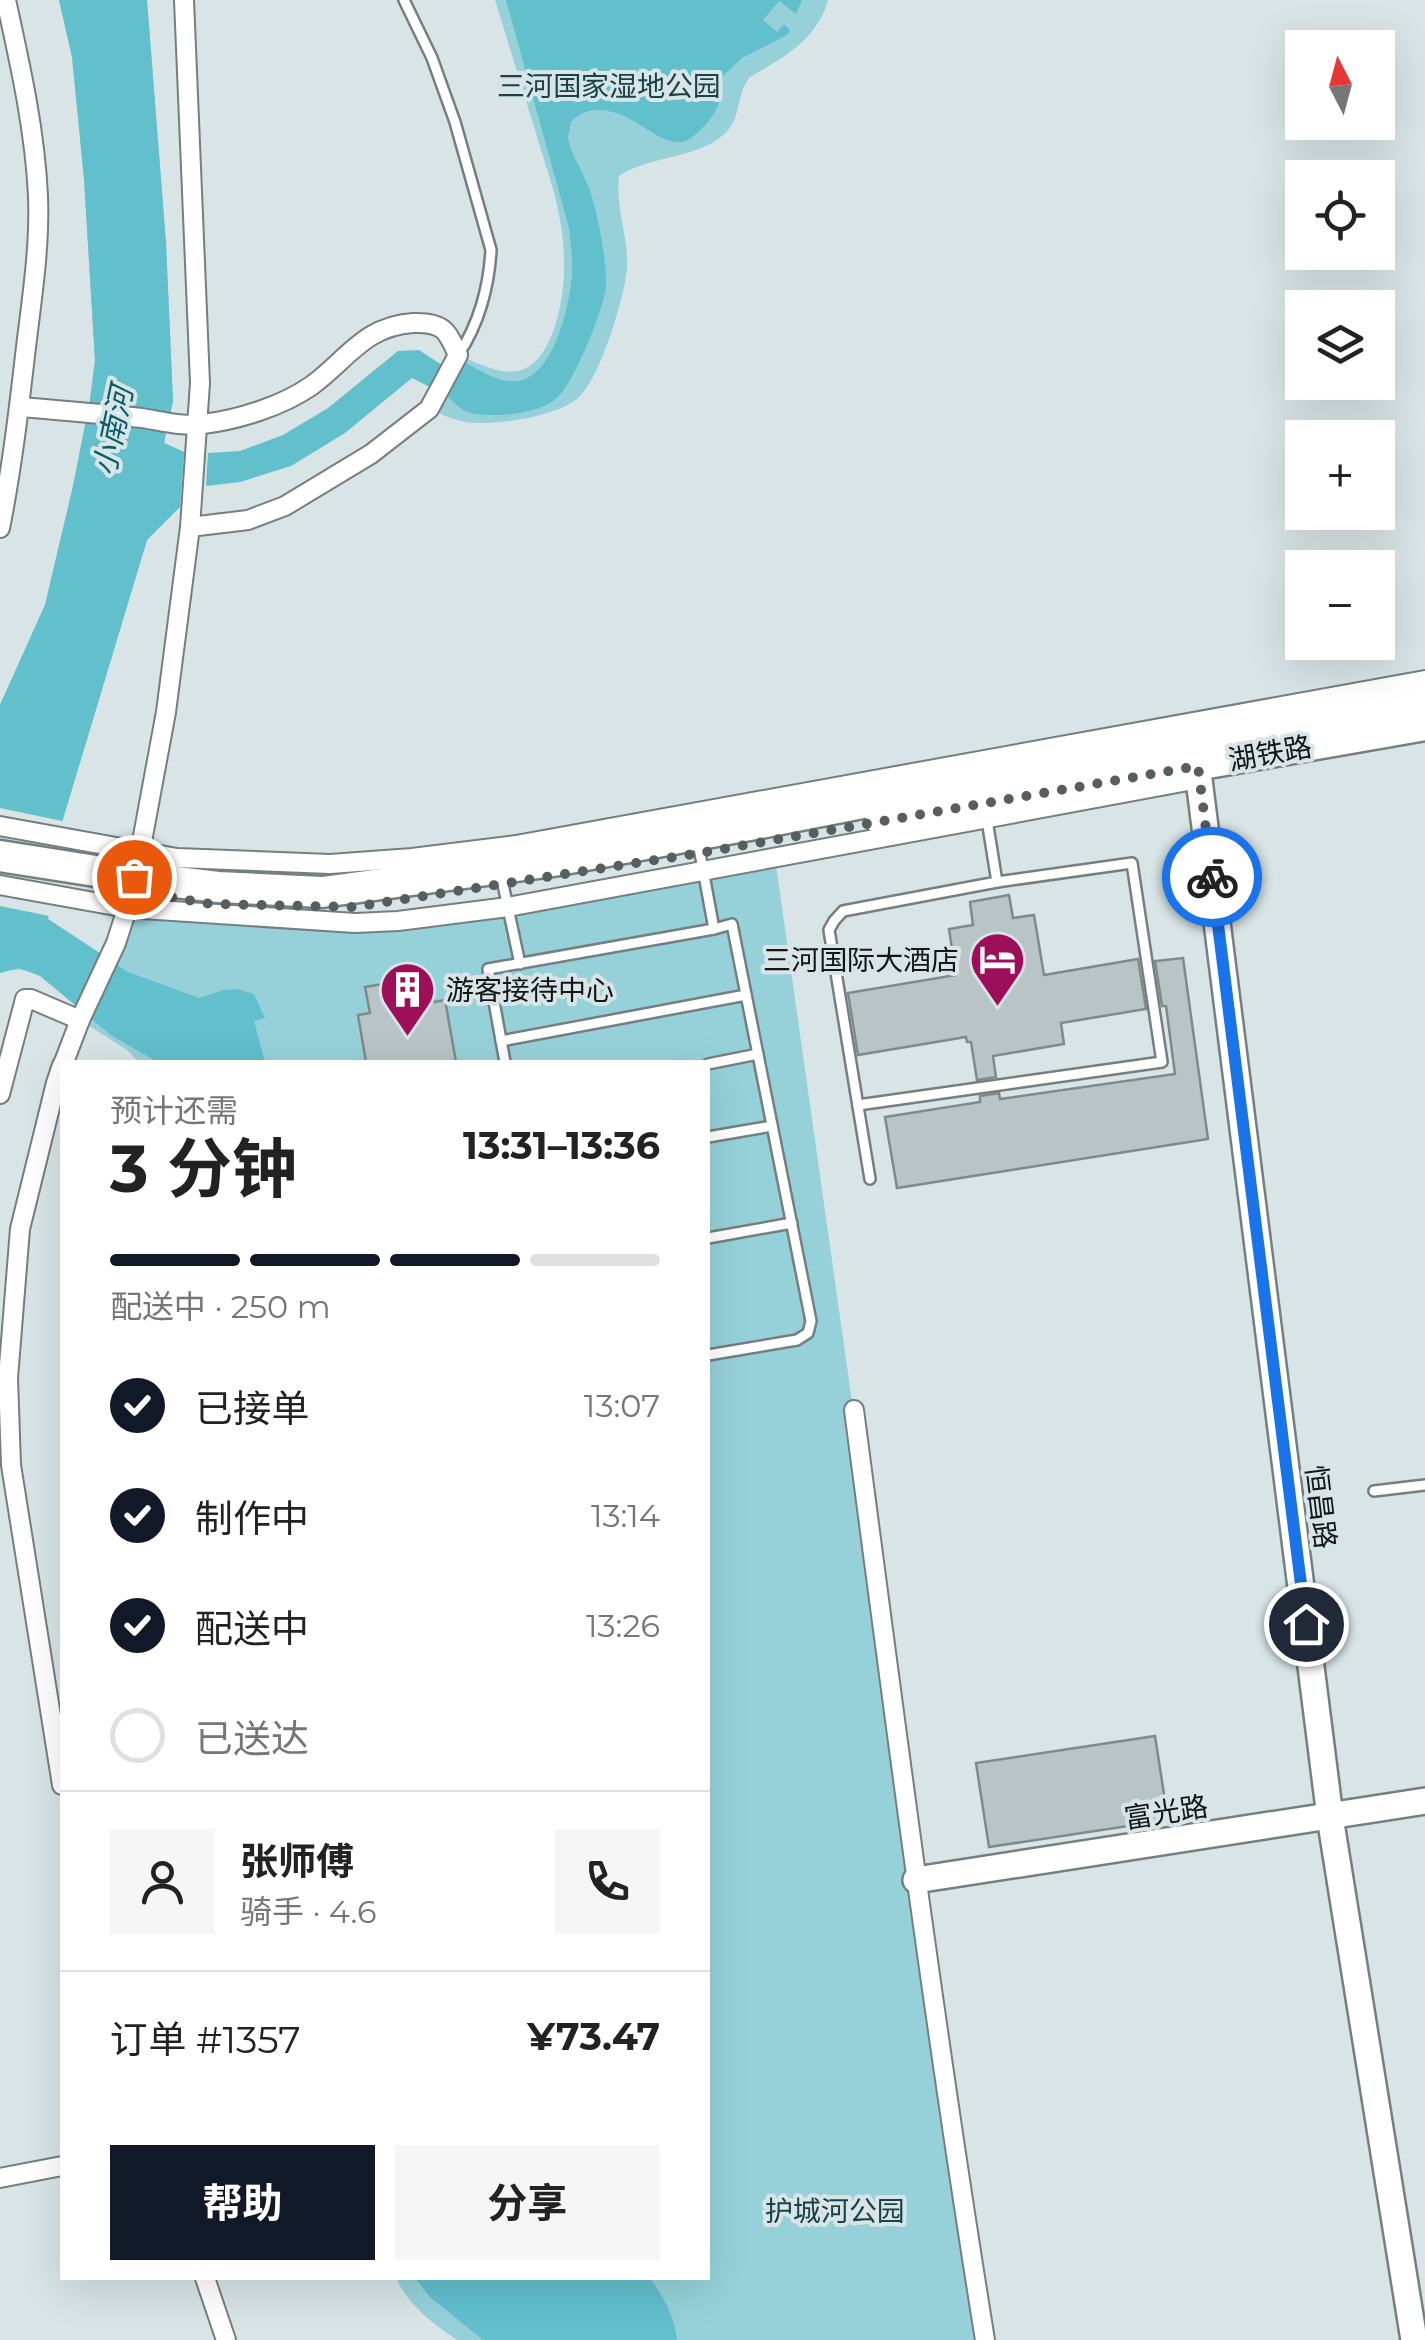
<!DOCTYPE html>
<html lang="zh">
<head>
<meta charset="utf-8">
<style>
	:root { --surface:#fff; --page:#f6f6f6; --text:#222; --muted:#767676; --line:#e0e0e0; --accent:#111827 }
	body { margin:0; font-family:Montserrat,"Noto Sans SC",sans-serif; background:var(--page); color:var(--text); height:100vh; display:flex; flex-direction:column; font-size:38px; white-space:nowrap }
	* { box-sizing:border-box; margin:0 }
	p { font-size:32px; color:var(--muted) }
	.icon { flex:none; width:55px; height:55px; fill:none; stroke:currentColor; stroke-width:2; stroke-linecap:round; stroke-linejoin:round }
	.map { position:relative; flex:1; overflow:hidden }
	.drawer { position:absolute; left:60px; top:1060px; width:650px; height:1220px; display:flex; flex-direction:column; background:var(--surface); border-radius:0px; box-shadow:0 10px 40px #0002 }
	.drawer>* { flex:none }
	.needle { width:65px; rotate:354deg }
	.controls { position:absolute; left:1285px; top:30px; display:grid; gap:20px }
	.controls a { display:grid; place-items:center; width:110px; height:110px; border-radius:0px; background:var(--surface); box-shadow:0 10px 40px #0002; font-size:50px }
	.pin { position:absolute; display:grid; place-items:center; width:85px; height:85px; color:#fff; margin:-42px; border:5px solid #fff; border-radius:50%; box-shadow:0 2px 10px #0007 }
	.courier { position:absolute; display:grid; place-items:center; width:100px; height:100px; margin:-50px; border:8px solid #1a73e8; border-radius:50%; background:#fff; color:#222; box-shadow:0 2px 12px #0007 }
	.head em { font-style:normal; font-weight:700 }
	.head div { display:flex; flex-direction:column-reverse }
	.head { display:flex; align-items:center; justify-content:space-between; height:170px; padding:0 50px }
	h1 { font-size:65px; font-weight:700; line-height:75px }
	.bar { display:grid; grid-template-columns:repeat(4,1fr); gap:15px 10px; align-content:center; height:120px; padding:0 50px }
	.bar i { height:12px; border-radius:8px; background:var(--line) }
	.bar .selected { background:var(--accent) }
	.bar p { grid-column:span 4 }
	.line { display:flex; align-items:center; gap:25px; padding:0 50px; border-top:2px solid var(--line) }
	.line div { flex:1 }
	.round { display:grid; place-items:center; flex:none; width:105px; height:105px; border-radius:0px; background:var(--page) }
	ol { padding:0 50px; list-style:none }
	li { display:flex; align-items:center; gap:30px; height:110px }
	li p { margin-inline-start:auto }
	li .icon { padding:10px; border-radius:50%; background:var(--accent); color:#fff; stroke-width:4 }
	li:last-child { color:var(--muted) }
	li i { width:55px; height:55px; border:5px solid var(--line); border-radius:50% }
	.action { display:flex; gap:20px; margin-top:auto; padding:20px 50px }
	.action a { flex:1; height:115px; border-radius:0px; background:var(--accent); color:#fff; font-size:40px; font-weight:700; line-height:115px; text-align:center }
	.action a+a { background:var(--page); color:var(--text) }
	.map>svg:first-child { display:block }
</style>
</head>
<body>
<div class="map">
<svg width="1425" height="2340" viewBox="0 0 1425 2340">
	<rect width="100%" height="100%" fill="#d8e4e6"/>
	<!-- green -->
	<g fill="#96d1d9">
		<path d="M59 0H147L166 243 173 401 164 443 184 452 180 507 147 540 60 829 48 919 108 958 127 908 355 923 775 858 985 2340H457C432 2323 409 2306 396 2278H708V1062H139L127 1050 80 1020 83 1012C58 990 36 960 0 973V705L45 605 73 486 90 400 95 360 84 179 72 57Z"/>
		<path d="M495 0H828C817 40 784 57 750 77 737 92 741 114 729 129 705 159 649 155 619 176 615 207 629 238 627 268 625 297 599 381 578 398 556 417 495 426 466 422 453 420 441 414 429 409L458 355C476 362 499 375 518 371 553 364 564 299 564 270 565 243 560 217 554 192Z"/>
	</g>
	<!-- water -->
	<g fill="#62bfcc">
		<polygon points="59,0 147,0 166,243 173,401 164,443 184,452 180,507 147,540 60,829 48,919 128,972 164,985 199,998 224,990 237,989 254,994 265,1018 254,1021 265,1062 158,1062 112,1036 40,976 19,968 0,973 0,705 45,605 73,486 90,400 95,360 84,179 72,57"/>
		<path d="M506 0H802L796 14 779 1 763 20 777 32 784 24 790 30 787 35 742 58 722 77C722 98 719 110 705 125 698 132 690 141 681 142 656 146 628 103 589 111 582 113 574 117 571 123 570 126 568 136 568 138 571 154 583 172 589 188 597 210 607 261 606 285 605 305 582 360 571 378 567 386 560 396 552 402 534 414 492 418 470 413 461 411 454 401 446 396 435 389 423 384 412 378L345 433 291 466 240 482 206 486 208 453 240 451 283 435 328 408 398 351 419 350 454 373 461 363 464 362C478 369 492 379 508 381 550 387 567 315 571 284 574 265 571 247 569 228Z"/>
		<path d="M415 2278H650C664 2298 674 2315 677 2340H483L430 2297Z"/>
	</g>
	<!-- pier -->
	<polygon fill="#d8e4e6" points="0,808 67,822 54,917 0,906"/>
	<!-- building -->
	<g fill="#b8c4c5" stroke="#7f8a8b" stroke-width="2.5">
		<polygon points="1009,895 1013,918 1034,915 1044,975 1138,959 1146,1009 1061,1023 1064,1044 993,1056 996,1077 977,1080 971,1042 967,1042 966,1037 858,1055 848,993 956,975 949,929 973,925 970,902"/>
		<polygon points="1183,958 1208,1139 897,1188 885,1117 980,1102 980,1096 999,1093 1000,1099 1175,1074 1166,1006 1162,1006 1155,961"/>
		<polygon points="423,977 427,998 433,996 434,1002 445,1000 456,1062 366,1062 358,1015 370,1013 365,987"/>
		<polygon points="1155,1736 1168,1820 989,1847 976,1763"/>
	</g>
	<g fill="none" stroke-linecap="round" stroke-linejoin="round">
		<defs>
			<g id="lane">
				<path d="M404 0 432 58 455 122 491 250C489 286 479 325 458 355"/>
				<polyline points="501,875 520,964"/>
				<polyline points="501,1041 746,995"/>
				<polyline points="505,1062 488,969 714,929 697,837"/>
				<polyline points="708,1064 758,1054"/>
				<polyline points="858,1105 1162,1062 1132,863 997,882"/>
				<polyline points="708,1137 772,1126"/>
				<polyline points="870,1179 829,930 834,921 843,911 997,882 987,820"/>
				<polyline points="708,1238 792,1223"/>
				<polyline points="708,1355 797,1340 808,1333 811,1321 732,924 714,929"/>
				<polyline points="1374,1491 1425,1485"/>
			</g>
			<g id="street">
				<path d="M19 407C60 410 101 414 142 418 161 421 184 427 203 424 238 420 282 406 311 386 347 360 364 326 413 323 443 322 447 330 458 355L429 409 371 454 285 506 248 520 190 527"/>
				<path d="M0 528C12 468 19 408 26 347 32 297 40 247 38 196 35 130 20 64 6 0"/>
				<polyline points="0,826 177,858 330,864 412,858 516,845 1425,680"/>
				<polyline points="0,885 127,908 355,923 398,921 508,907 1188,781"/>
				<polyline points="64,1062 80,1020 116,943 133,890 166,712 190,527 200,383 184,0"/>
				<polyline points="62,1065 56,1083 20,1229 8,1378 11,1465 62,1785"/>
				<polyline points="0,1094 25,999 31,999 80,1020"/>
				<path d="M854 1410C895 1721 935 2031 985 2340"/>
				<polyline points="0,2178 62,2166"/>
				<polyline points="205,2278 226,2340"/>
			</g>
			<g id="secondary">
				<polyline points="1195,748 1330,1817 1414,2340"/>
				<polyline points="916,1880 1425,1801"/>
			</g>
			<g id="primary">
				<polyline points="881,820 1425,725"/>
				<polyline points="0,856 134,877 218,887 322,892 553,861 755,824 1194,738 1425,697"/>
			</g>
		</defs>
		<!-- lane casing -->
		<use href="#lane" stroke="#747f80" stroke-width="14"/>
		<!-- street casing -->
		<use href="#street" stroke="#747f80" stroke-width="22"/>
		<!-- secondary casing -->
		<use href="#secondary" stroke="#747f80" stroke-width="30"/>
		<!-- primary casing -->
		<use href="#primary" stroke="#747f80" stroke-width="35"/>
		<!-- lane -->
		<use href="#lane" stroke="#fff" stroke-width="9"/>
		<!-- street -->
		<use href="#street" stroke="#fff" stroke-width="18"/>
		<!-- secondary -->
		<use href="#secondary" stroke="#fff" stroke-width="25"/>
		<!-- primary -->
		<use href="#primary" stroke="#fff" stroke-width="30"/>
	</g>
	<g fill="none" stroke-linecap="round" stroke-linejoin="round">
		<!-- done -->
		<polyline stroke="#575e5f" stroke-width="10" stroke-dasharray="0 18" points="134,877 132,890 210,904 354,907 700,853 1198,766 1212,877"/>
		<!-- route -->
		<polyline stroke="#1a73e8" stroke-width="12" points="1212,877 1306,1624"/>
	</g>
	<!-- icons -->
	<defs>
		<symbol id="hotel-pin" viewBox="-11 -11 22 30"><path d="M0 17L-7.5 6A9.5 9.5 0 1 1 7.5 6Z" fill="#9e0f5a" stroke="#d8e4e6"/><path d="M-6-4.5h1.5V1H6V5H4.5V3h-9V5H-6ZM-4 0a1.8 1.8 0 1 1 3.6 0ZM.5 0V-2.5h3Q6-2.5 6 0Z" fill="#fff"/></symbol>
		<symbol id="building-pin" viewBox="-11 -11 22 30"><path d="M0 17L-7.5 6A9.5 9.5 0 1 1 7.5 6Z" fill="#9e0f5a" stroke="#d8e4e6"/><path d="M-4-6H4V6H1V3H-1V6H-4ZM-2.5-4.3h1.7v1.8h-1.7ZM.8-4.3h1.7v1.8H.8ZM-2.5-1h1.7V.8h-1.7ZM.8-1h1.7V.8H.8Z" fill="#fff"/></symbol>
	</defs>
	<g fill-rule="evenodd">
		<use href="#hotel-pin" x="966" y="928" width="63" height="86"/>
		<use href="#building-pin" x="376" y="958" width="63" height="86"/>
	</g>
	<g text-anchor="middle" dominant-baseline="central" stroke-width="8" stroke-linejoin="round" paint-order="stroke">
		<!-- park labels -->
		<g font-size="28" fill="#174348" stroke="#d8e4e6">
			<text x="609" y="86">三河国家湿地公园</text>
			<text x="835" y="2211">护城河公园</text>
		</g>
		<!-- street labels -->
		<g font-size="28" fill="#121617" stroke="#d8e4e6">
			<text transform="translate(1270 753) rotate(-10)">湖铁路</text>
			<text transform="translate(1321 1507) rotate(83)">恒昌路</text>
			<text transform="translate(1166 1812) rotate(-9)">富光路</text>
		</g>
		<!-- poi labels -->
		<g font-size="28" fill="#121617" stroke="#d8e4e6" text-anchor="end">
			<text x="959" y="960">三河国际大酒店</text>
			<text x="446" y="990" text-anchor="start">游客接待中心</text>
		</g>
		<!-- water labels -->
		<g font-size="30" font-style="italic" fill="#095d66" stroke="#d8e4e6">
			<text transform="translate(113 431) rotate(-78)">小南河</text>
		</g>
	</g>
</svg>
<div class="controls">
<a><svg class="needle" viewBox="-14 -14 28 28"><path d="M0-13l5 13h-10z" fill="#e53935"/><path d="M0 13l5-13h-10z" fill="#767676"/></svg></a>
<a><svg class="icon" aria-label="locate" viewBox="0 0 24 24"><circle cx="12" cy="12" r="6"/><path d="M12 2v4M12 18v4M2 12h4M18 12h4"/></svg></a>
<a><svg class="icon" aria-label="layers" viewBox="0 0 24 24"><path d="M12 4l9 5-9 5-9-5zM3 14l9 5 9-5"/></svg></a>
<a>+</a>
<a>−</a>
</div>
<div class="pin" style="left:134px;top:877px;background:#ea580c"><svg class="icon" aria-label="bag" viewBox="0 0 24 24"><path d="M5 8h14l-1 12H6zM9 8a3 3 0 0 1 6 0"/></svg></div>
<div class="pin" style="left:1306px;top:1624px;background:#1f2937"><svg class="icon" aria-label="home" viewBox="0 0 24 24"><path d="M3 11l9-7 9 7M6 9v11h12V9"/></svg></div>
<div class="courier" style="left:1212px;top:877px"><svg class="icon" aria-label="bike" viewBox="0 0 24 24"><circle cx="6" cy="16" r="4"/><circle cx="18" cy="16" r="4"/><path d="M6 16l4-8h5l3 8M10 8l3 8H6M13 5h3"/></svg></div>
<section class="drawer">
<div class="head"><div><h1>3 分钟</h1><p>预计还需</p></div><em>13:31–13:36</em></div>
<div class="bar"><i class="selected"></i><i class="selected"></i><i class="selected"></i><i></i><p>配送中 · 250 m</p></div>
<ol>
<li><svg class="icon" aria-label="check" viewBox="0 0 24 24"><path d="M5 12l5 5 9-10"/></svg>已接单<p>13:07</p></li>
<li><svg class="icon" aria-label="check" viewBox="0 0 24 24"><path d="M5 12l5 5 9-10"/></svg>制作中<p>13:14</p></li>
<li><svg class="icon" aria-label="check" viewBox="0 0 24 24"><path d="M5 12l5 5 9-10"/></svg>配送中<p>13:26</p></li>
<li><i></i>已送达</li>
</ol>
<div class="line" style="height:180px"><a class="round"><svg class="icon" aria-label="person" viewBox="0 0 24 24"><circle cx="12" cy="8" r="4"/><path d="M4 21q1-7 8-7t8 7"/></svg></a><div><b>张师傅</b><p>骑手 · 4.6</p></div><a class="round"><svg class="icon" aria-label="phone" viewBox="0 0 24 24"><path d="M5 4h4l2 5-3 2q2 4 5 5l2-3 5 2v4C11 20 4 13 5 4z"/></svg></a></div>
<div class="line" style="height:130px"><div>订单 #1357</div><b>¥73.47</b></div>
<div class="action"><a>帮助</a><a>分享</a></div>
</section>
</div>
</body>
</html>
